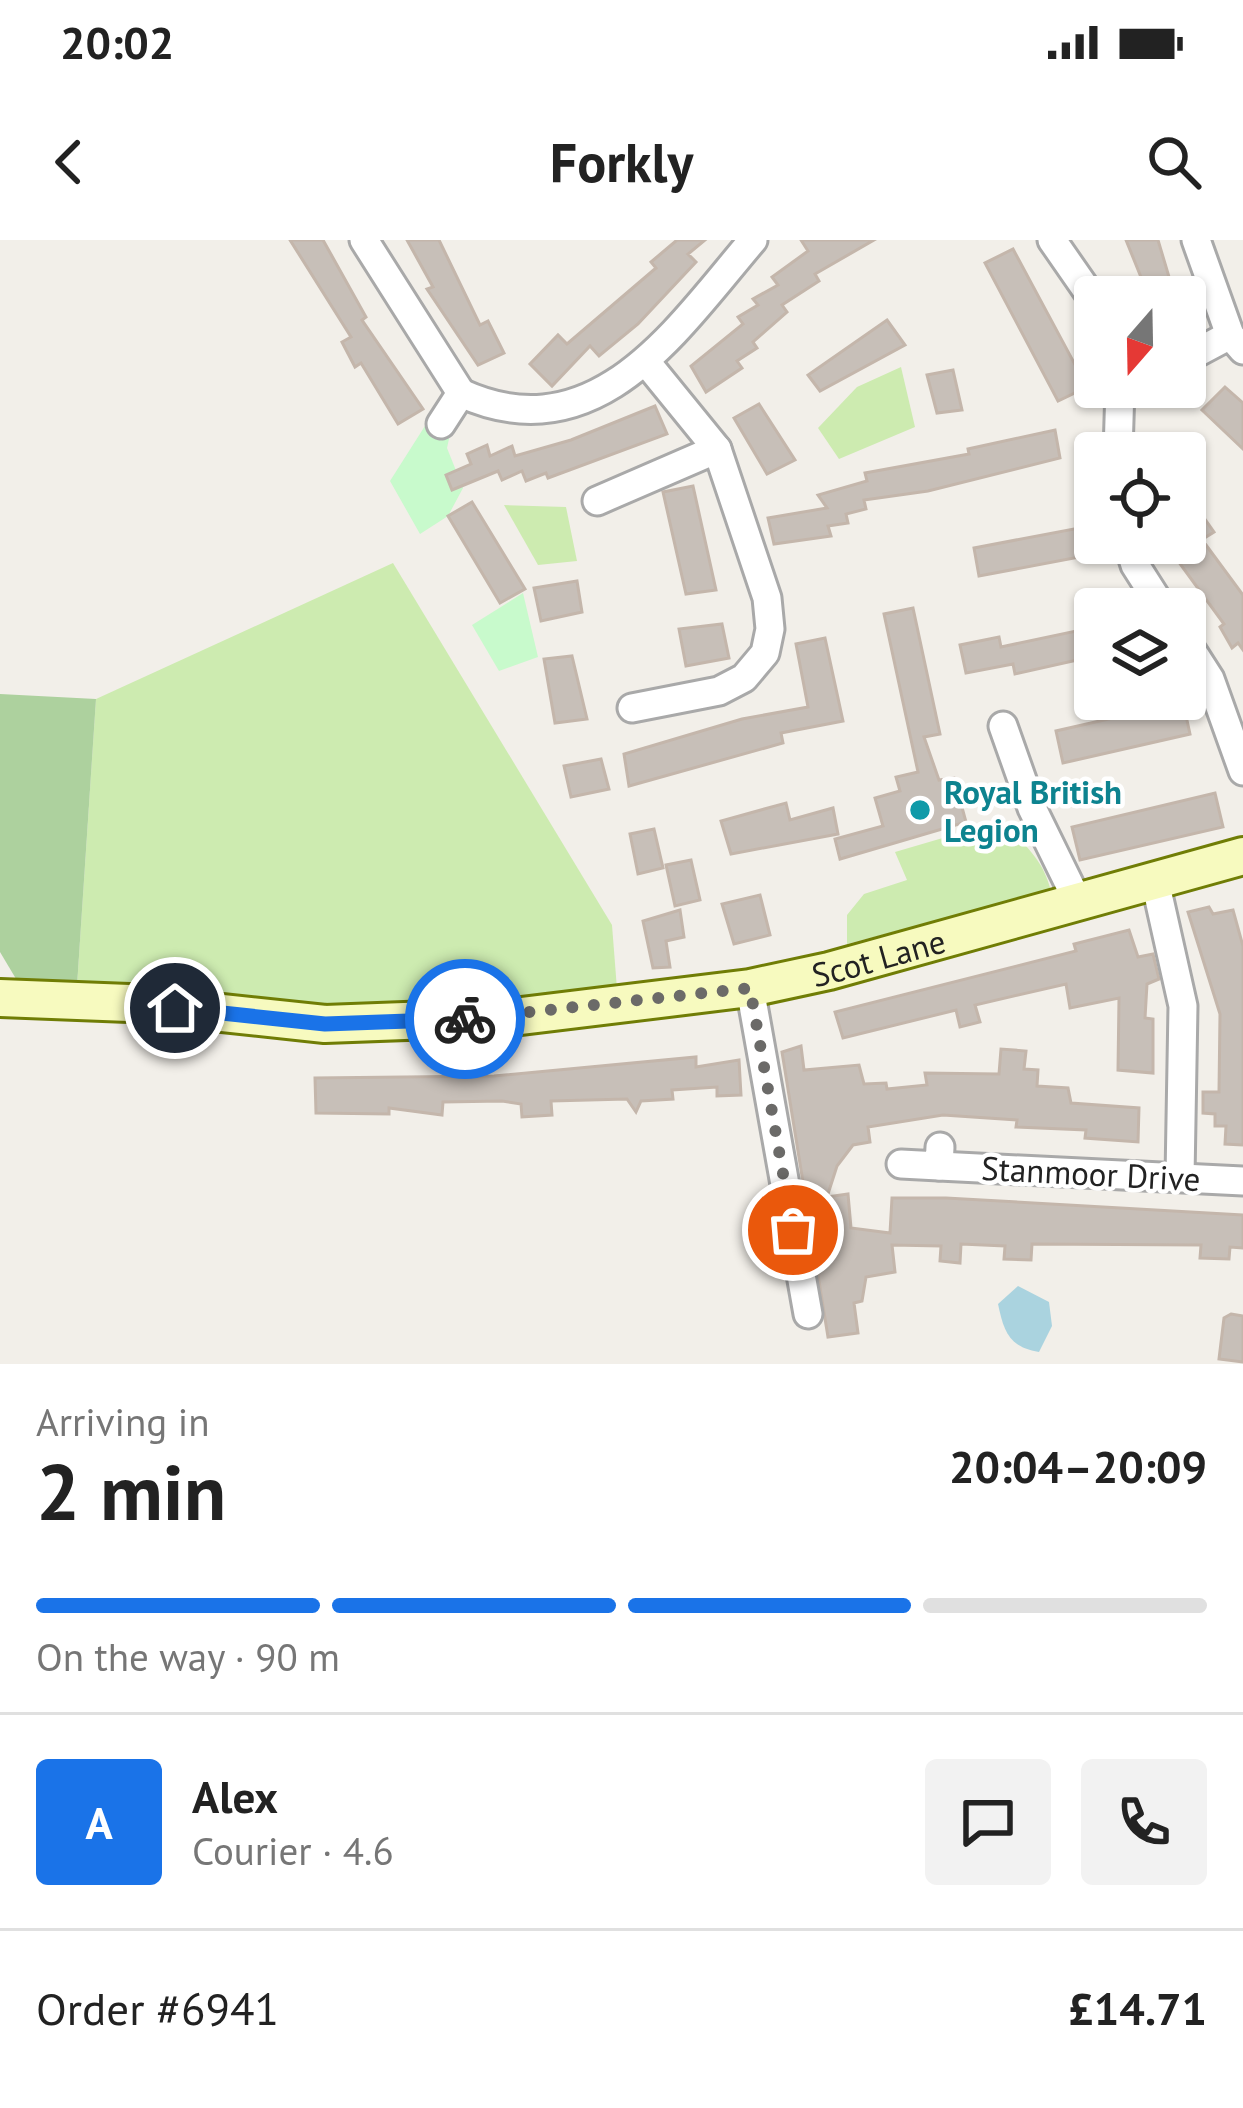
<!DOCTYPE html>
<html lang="en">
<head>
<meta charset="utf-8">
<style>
	:root { --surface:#fff; --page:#f2f2f2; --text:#222; --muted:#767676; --line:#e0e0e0; --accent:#1a73e8 }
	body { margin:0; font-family:"PT Sans",sans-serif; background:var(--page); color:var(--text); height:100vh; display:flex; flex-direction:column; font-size:45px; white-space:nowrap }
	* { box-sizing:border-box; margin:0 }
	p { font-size:39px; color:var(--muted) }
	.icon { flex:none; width:66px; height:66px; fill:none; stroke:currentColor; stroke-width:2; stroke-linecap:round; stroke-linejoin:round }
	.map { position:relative; height:1124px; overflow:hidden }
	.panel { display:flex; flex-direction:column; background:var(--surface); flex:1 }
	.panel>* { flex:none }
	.needle { width:78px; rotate:200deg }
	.fabs { position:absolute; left:1074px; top:36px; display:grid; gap:24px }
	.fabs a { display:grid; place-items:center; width:132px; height:132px; border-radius:12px; background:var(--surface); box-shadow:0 3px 9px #0004; font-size:60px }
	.pin { position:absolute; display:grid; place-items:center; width:102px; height:102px; color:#fff; margin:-51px; border:6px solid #fff; border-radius:50%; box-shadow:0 3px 12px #0007 }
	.courier { position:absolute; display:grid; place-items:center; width:120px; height:120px; margin:-60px; border:9px solid #1a73e8; border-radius:50%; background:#fff; color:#222; box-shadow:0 3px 15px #0007 }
	.headline em { font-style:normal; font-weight:700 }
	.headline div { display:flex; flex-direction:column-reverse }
	.headline { display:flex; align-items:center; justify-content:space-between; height:204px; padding:0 36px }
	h1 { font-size:78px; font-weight:700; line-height:90px }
	.bar { display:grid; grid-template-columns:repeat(4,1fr); gap:18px 12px; align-content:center; height:144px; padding:0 36px }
	.bar i { height:15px; border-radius:9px; background:var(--line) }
	.bar .on { background:var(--accent) }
	.bar p { grid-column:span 4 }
	.line { display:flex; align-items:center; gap:30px; padding:0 36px; border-top:3px solid var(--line) }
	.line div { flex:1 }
	.round { display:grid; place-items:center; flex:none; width:126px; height:126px; border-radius:12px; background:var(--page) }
	.status { display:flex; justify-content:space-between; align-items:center; height:84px; padding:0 60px; background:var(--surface); direction:ltr }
	.status svg { height:33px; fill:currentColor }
	header { display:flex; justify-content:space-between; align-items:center; height:156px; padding:0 36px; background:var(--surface); font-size:54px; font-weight:700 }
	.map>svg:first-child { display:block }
</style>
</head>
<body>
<div class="status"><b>20:02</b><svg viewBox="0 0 49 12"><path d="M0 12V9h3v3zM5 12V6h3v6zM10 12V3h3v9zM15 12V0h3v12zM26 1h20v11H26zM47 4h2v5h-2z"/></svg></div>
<header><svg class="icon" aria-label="back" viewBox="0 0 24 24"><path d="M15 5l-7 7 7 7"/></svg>Forkly<svg class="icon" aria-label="search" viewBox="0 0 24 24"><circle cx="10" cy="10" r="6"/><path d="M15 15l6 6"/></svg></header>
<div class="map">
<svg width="1243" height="1124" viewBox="0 0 1243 1124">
	<rect width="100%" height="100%" fill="#f2efe9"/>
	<!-- grass -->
	<g fill="#cdebb0">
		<polygon points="901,127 915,187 839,219 818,188 857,147"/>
		<polygon points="504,265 566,267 577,321 538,325"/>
		<polygon points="393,323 612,685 618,762 313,783 76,761 96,459"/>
		<path d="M1004 580C1025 608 1042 616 1051 651L847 704V675L864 654 907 640 895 612Z"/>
	</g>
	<!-- forest -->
	<polygon fill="#add19e" points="0,454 96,459 76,761 28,759 0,712"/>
	<!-- park -->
	<g fill="#c8facc">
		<polygon points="430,178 451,190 447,208 463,248 448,276 420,294 390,241"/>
		<polygon points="523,353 538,417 499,431 472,385"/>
	</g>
	<!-- water -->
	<path fill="#aad3df" d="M1018 1046 1049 1062 1052 1086 1039 1112C1009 1107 1004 1092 998 1064Z"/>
	<!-- building -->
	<g fill="#c7bfb8" stroke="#c4b6ab" stroke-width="3">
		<polygon points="290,0 323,0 366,77 362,80 423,169 398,184 361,123 355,127 342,102 351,97"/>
		<polygon points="407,0 439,0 480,85 488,81 504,113 478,125 427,49 433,47"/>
		<polygon points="677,0 705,0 688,14 696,22 638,84 599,116 590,106 552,146 530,124 558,95 567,104 656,28 651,22"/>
		<polygon points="801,0 874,0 815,34 819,41 782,65 787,72 753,102 757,108 737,121 742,128 706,152 691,126 743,84 738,77 758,65 753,59 778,45 772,37 808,11"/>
		<polygon points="1126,0 1158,0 1175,57 1149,57"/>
		<polygon points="1013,9 1087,147 1058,161 985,23"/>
		<polygon points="887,80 905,105 820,151 808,135"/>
		<polygon points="953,130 962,170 937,173 927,135"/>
		<polygon points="1225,147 1243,163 1243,209 1202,170"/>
		<polygon points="759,164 795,220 767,234 734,178"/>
		<polygon points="655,166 667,194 548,238 546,233 526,241 522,231 502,240 498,231 452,250 446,235 471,224 467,214 487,205 490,216 512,206 515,216 571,200"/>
		<polygon points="1055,190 1060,218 928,251 864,260 866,269 846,274 848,283 828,286 831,296 774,304 768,278 827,268 818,255 867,241 865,233 969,214 968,209"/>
		<polygon points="693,246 716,350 686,354 663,252"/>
		<polygon points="1185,251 1214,292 1185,310"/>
		<polygon points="472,262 525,349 500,363 448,276"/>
		<polygon points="1095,285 1095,314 979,336 974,308"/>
		<polygon points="1206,305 1243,355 1243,410 1238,403 1232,408 1220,387 1224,384 1178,321"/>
		<polygon points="577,341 582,372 541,381 534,348"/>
		<polygon points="913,368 940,494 924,497 939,540 954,538 966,582 840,619 835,599 883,586 875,558 900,551 896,537 918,532 884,374"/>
		<polygon points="722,384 729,418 686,426 679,389"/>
		<polygon points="1095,387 1095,416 1015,434 1013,424 966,433 960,405 999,397 1001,407"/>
		<polygon points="825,398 843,481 781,493 783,503 629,546 624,514 742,479 808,467 796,404"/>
		<polygon points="572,416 587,479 555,483 544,419"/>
		<polygon points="1183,462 1190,494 1063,523 1056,491"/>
		<polygon points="601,519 609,549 571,557 564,526"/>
		<polygon points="1215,553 1223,587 1080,620 1072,587"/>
		<polygon points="786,563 790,580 833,568 838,594 731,614 721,581"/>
		<polygon points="654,589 663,628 638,634 630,594"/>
		<polygon points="691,620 700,660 675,666 666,625"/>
		<polygon points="760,655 770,695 734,704 722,664"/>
		<polygon points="1209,667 1213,674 1233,670 1243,706 1243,905 1225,904 1226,886 1215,886 1215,874 1203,873 1203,852 1219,852 1220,774 1188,672"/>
		<polygon points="680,670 684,697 666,701 670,727 653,728 643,681"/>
		<polygon points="1129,690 1138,717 1153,714 1159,739 1147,744 1145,778 1153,779 1153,833 1118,830 1119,758 1070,768 1066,744 975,765 980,782 960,787 956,770 843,798 835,772 1076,711 1074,704"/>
		<polygon points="801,806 804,830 859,825 864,844 886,843 887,849 927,845 925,833 999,834 1001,809 1026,811 1024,829 1038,830 1037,846 1068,848 1071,863 1139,868 1138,902 1085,898 1086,890 1016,887 1017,880 943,875 868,887 870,902 853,905 837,926 827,957 848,954 851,988 890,993 892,958 946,958 1243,975 1243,1008 1230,1007 1229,1019 1200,1018 1201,1005 1032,1004 1031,1020 1004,1019 1005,1006 961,1004 960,1023 940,1021 941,1006 892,1005 895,1032 866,1037 862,1061 854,1063 858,1093 828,1097 782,812"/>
		<polygon points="696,817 696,827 739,820 741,855 717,856 717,847 672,850 673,859 641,861 636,872 627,859 551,861 552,875 522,877 521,864 502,861 443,862 442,875 389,868 389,874 316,873 315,838 494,836"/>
		<polygon points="1231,1074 1243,1076 1243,1122 1219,1119 1224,1078"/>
	</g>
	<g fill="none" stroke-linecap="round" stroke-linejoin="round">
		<defs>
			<g id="street">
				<polyline points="364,0 461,153"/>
				<polyline points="1052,0 1095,62"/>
				<polyline points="1196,0 1230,95 1243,110"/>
				<polyline points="1185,119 1230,95"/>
				<path d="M461 153C596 215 677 89 753 0"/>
				<polyline points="441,184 461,153"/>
				<polyline points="1118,213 1120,147"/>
				<polyline points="597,261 717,209"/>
				<polyline points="1128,303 1135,325 1163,369"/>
				<polyline points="1185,400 1210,439 1243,531"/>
				<polyline points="632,468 719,451 744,438 765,413 770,389 767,358 717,209 647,123"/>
				<polyline points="1003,486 1032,568 1078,662"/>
				<polyline points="1155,641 1183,766 1180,937"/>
				<polyline points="750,748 808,1074"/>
				<polyline points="901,924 939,926 940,907"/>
				<polyline points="939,926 1243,941"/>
			</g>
			<g id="secondary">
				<path id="s1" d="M0 758 129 763 325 784 513 777 750 748 829 731 1243 616"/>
			</g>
		</defs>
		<!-- street casing -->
		<use href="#street" stroke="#a9a9a9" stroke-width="33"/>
		<!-- secondary casing -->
		<use href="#secondary" stroke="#707d05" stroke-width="42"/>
		<!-- street -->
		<use href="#street" stroke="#fff" stroke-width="27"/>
		<!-- secondary -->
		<use href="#secondary" stroke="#f7fabf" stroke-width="36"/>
	</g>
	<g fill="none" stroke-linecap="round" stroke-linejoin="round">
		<!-- done -->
		<polyline stroke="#6b6a68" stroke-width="12" stroke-dasharray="0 21.6" points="465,779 750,748 793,990"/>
		<!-- route -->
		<polyline stroke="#1a73e8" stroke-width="15" points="175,768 325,784 465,779"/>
	</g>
	<!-- markers -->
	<circle fill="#0f9aa8" stroke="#fff" stroke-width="4.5" cx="920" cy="570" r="12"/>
	<g text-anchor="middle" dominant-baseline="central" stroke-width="9" stroke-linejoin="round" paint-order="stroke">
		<!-- culture labels -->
		<g font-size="33" font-weight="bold" fill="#0d838f" stroke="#fff" text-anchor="start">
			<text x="944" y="551">Royal British<tspan x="944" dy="38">Legion</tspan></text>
		</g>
		<!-- street labels -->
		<g font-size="33" fill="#222" stroke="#fff">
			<text stroke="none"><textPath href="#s1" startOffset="885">Scot Lane</textPath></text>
			<text transform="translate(1091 933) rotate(3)">Stanmoor Drive</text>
		</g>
	</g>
</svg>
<div class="fabs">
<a><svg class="needle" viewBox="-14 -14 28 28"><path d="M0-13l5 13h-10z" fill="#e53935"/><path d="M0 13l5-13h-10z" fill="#767676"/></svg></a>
<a><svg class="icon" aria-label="locate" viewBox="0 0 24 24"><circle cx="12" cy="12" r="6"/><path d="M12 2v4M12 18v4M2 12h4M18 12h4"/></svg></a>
<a><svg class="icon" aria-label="layers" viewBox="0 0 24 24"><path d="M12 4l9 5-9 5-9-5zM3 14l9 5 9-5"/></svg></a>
</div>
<div class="pin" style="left:793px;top:990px;background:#ea580c"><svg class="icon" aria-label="bag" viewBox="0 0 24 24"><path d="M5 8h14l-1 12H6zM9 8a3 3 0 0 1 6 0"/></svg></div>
<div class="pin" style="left:175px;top:768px;background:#1f2937"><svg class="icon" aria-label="home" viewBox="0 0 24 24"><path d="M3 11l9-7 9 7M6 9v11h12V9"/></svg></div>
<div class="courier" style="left:465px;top:779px"><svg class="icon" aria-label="bike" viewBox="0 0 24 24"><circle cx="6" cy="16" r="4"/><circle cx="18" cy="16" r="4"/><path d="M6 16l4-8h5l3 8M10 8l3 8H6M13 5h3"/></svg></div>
</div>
<section class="panel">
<div class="headline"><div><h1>2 min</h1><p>Arriving in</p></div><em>20:04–20:09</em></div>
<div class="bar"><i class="on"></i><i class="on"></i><i class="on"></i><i></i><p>On the way · 90 m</p></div>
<div class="line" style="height:216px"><b class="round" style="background:var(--accent);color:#fff">A</b><div><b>Alex</b><p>Courier · 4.6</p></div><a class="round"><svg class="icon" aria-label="chat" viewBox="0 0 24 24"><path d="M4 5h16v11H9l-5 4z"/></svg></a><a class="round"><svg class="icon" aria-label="phone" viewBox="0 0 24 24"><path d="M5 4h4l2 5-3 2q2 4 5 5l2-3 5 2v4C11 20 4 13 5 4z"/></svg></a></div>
<div class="line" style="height:156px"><div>Order #6941</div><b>£14.71</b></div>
</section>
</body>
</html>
